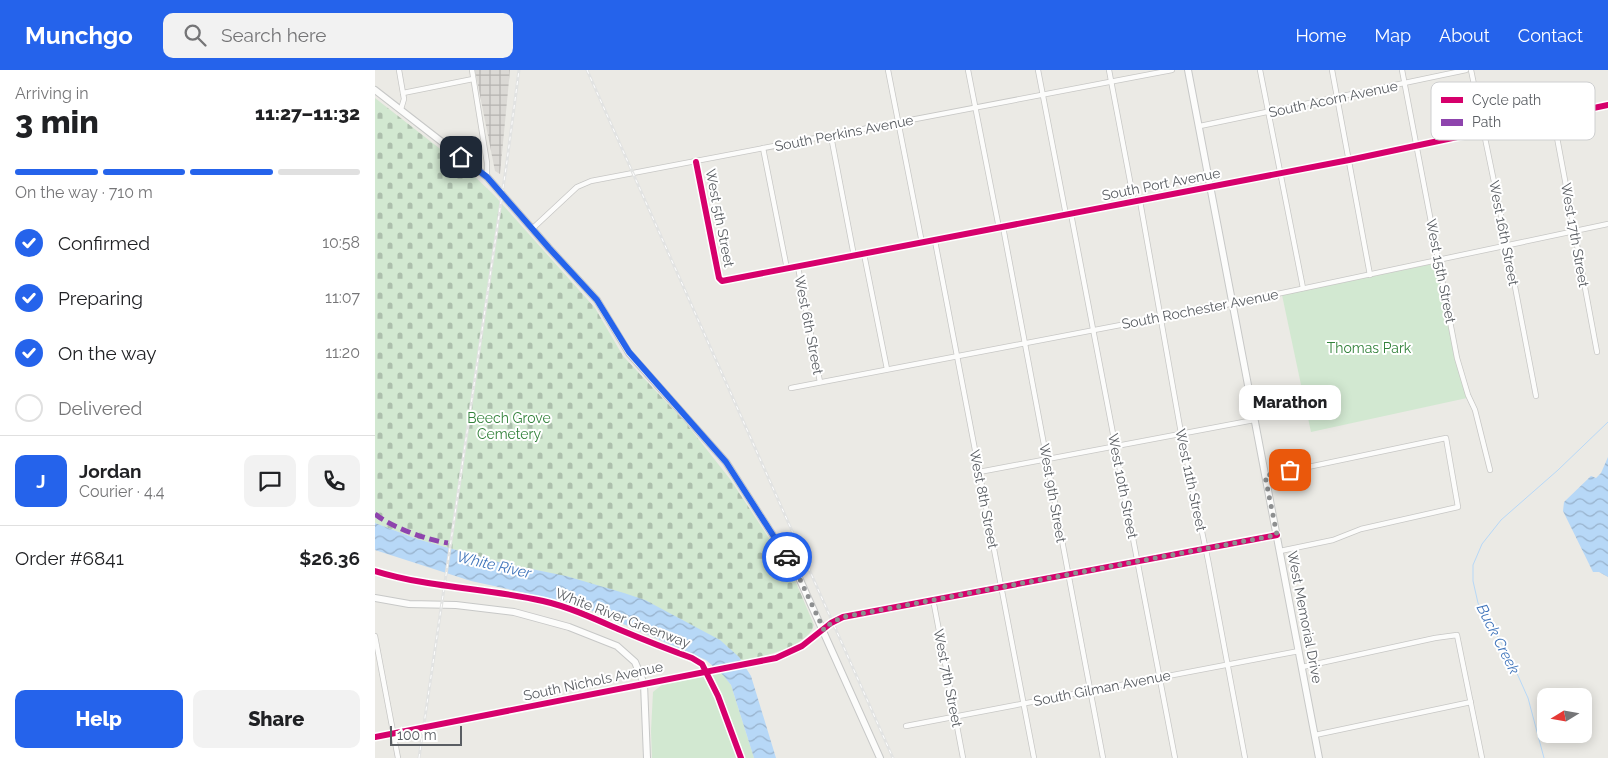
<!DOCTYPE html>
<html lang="en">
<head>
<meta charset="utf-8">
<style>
	:root { --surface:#fff; --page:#f2f2f2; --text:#202124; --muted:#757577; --line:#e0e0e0; --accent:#2563eb }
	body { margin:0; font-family:Raleway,sans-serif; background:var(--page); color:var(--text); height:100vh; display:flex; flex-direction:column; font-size:19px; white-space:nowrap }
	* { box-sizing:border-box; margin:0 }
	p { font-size:16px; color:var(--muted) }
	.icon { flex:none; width:28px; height:28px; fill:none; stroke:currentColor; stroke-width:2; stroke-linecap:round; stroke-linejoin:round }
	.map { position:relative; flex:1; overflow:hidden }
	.sheet { display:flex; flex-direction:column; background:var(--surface); width:375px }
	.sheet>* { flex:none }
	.needle { width:32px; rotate:259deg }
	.controls { position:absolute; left:1162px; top:618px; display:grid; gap:10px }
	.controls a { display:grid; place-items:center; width:55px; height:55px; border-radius:10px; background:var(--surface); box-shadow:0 2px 12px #0003; font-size:25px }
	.scale { position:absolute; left:15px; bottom:12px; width:72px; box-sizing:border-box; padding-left:5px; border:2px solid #5a5e63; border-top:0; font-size:14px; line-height:18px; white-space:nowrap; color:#5a5e63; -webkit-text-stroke:4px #fff; paint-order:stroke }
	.pin { position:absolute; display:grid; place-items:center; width:42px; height:42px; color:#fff; margin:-21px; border-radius:10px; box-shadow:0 2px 8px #0006 }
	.courier { position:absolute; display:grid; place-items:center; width:50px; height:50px; margin:-25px; border:4px solid #2563eb; border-radius:50%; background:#fff; color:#222; box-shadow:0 1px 6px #0007 }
	.bubble { position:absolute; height:35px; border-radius:10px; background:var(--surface); box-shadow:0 2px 12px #0003; font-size:16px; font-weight:800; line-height:35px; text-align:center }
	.head em { font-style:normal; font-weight:800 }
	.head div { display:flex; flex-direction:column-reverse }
	.head { display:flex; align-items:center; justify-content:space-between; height:85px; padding:0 15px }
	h1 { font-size:32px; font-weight:800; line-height:38px }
	.bar { display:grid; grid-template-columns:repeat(4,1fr); gap:8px 5px; align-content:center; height:60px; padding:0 15px }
	.bar i { height:6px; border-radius:4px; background:var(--line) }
	.bar .current { background:var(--accent) }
	.bar p { grid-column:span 4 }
	.line { display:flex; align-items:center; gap:12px; padding:0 15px; border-top:1px solid var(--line) }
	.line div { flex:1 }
	.round { display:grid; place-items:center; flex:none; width:52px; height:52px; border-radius:10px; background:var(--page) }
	ol { padding:0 15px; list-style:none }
	li { display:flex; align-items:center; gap:15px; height:55px }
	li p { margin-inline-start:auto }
	li .icon { padding:5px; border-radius:50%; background:var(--accent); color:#fff; stroke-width:4 }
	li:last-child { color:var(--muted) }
	li i { width:28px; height:28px; border:2px solid var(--line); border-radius:50% }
	.button { display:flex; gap:10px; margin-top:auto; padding:10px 15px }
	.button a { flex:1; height:58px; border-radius:10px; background:var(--accent); color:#fff; font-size:20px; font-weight:800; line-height:58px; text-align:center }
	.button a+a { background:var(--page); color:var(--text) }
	header { display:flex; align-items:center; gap:30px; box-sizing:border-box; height:70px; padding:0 25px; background:var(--accent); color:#fff }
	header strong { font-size:24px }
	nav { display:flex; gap:28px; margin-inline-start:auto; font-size:18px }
	.search { width:350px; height:45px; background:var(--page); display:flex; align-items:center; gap:12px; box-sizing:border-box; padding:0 18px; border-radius:10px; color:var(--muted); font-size:19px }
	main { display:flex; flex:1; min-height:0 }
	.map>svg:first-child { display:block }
</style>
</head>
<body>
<header>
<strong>Munchgo</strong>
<div class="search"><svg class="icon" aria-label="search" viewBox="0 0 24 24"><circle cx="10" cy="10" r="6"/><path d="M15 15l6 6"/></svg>Search here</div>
<nav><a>Home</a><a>Map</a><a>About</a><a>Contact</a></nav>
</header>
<main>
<section class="sheet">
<div class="head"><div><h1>3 min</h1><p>Arriving in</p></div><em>11:27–11:32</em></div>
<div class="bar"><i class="current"></i><i class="current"></i><i class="current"></i><i></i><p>On the way · 710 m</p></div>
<ol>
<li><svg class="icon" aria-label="check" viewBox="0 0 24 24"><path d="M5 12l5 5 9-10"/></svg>Confirmed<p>10:58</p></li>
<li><svg class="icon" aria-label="check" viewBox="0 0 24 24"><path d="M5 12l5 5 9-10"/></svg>Preparing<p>11:07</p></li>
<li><svg class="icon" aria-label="check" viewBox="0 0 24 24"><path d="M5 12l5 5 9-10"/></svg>On the way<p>11:20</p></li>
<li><i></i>Delivered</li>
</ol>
<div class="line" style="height:90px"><b class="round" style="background:var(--accent);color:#fff">J</b><div><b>Jordan</b><p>Courier · 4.4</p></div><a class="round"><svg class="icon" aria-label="chat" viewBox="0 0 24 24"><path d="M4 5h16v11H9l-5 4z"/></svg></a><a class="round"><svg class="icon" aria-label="phone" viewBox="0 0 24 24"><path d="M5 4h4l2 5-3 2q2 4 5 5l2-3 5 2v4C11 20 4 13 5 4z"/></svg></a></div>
<div class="line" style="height:65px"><div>Order #6841</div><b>$26.36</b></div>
<div class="button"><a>Help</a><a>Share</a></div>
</section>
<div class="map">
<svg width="1233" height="688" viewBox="0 0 1233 688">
	<defs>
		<pattern id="industrial-grid" width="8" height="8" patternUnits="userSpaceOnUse" patternTransform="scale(1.25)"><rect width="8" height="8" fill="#dbd9d5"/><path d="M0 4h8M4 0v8" fill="none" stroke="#b5b3b0"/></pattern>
		<pattern id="cemetery-stones" width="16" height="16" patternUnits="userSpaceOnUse" patternTransform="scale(1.25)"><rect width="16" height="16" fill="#d2e8d1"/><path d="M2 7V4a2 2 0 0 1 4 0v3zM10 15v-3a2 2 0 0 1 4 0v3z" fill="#adbfad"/></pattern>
		<pattern id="water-waves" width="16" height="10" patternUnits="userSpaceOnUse" patternTransform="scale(1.25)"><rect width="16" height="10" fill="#b7d8f7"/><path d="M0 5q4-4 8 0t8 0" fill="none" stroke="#98b2cc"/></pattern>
	</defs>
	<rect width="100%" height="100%" fill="#ebeae5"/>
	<!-- industrial -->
	<polygon fill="url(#industrial-grid)" points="100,0 135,0 125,104 120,101"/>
	<!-- cemetery -->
	<path fill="url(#cemetery-stones)" d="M0 28 96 103 119 125 220 238 248 286 310 352 355 409 417 503 439 555C433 577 386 587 366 591L364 587 193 507 127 493 42 469 0 453Z"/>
	<!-- green -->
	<g fill="#d2e8d1">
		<polygon points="1062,193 1079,284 1092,328 936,362 907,225"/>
		<polygon points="347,603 356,615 379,688 277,688 276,661 278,622 288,614"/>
	</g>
	<!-- water -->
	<g fill="url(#water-waves)">
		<polygon points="1233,387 1233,507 1224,502 1218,502 1188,441 1189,432 1216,406 1221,408 1226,403"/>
		<polygon points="0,453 42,469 127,493 191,506 249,523 270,530 345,570 364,587 376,606 401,688 379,688 356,615 348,605 331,590 230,546 196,533 96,511 0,480"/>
	</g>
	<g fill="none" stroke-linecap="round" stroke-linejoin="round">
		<!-- stream -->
		<polyline stroke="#b7d8f7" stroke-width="1" points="1169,688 1153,628 1136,590 1103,533 1098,511 1098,495 1107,474 1126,450 1183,400 1233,352"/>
		<defs>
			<g id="street">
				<polyline points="24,0 29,29 26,39"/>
				<polyline points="97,0 112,93 112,107"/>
				<polyline points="513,0 547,173"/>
				<polyline points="593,0 624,158"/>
				<polyline points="663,0 691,145"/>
				<polyline points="734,0 759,132"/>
				<polyline points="885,0 928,218"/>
				<polyline points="957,0 995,205"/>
				<polyline points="1027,0 1082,288 1093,325 1100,340 1115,400"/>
				<polyline points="1096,0 1132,175 1161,326"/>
				<polyline points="28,23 98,9"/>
				<polyline points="1178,46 1222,282"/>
				<polyline points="825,56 1091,0"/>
				<polyline points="456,66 479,186"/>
				<polyline points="388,78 412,199"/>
				<polyline points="321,92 344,208 347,211 974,90 1233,35"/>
				<polyline points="765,131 806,363 833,490 870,688"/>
				<polyline points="696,144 800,688"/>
				<polyline points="628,157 728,688"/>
				<polyline points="157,159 202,117 216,111 797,0"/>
				<polyline points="560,171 659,688"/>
				<polyline points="489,184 512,299"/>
				<polyline points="423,197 445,312"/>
				<polyline points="416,318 850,235 1233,154"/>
				<polyline points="604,402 879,350"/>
				<polyline points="890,406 1071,368 1083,437 986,459 958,470 905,481"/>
				<polyline points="558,529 588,688"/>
				<polyline points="0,566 23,688"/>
				<polyline points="927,597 1060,568 1082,565 1107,688"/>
				<polyline points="531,656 924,581"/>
				<polyline points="940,665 1096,632"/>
				<polyline points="0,667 401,588 427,576 456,553 468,547 902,465"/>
			</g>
			<g id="secondary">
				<polyline points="813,0 944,688"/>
				<polyline points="0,20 112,107 174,178 222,230 254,283 351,392 421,501 505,688"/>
				<polyline points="0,528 34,534 81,535 139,542 194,557 242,576 260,592 269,614 272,688"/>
			</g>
		</defs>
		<!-- street casing -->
		<use href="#street" stroke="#c7c7c5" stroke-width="6"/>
		<!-- secondary casing -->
		<use href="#secondary" stroke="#c7c8c7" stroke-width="8"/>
		<!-- street -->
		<use href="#street" stroke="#fcfcfb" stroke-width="4.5"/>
		<!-- secondary -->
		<use href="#secondary" stroke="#fcfcfb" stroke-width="6"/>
		<defs>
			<g id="rail">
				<polyline points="212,0 518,688"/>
				<polyline points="44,688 132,91 144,0"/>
			</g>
		</defs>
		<!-- rail casing -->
		<use href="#rail" stroke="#e2e3e2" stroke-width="3"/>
		<!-- rail -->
		<use href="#rail" stroke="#fff" stroke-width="1" stroke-dasharray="4" stroke-linecap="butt"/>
		<!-- quiet -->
		<path stroke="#8e44ad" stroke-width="5" stroke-dasharray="10 5" stroke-linecap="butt" d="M0 444C16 457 52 470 73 473"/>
		<defs>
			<g id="cycleway">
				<polyline points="321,92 344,208 347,211 974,90 1233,35"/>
				<path d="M0 501C55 518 112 518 168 531 194 537 218 548 243 559 267 569 292 579 317 588L327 594 343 626 366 688"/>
				<polyline points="0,667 401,588 427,576 456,553 468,547 902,465"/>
			</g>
		</defs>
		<!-- cycleway casing -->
		<use href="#cycleway" stroke="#fff" stroke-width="9"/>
		<!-- cycleway -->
		<use href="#cycleway" stroke="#d6006c" stroke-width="6"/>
	</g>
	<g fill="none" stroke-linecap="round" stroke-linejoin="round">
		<!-- done -->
		<polyline stroke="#8d8f90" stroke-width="5" stroke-dasharray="0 9" points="412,487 421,501 449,560 456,553 468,547 902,465 890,406 915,400"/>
		<!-- route -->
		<polyline stroke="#2563eb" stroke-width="6" points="86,87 112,107 174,178 222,230 254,282 351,392 412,487"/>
	</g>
	<g text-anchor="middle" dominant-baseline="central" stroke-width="4" stroke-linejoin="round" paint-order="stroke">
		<!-- street labels -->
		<g font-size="14" fill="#5a5e63" stroke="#fff">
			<text transform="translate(958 29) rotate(-12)">South Acorn Avenue</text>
			<text transform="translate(469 63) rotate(-11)">South Perkins Avenue</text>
			<text transform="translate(786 114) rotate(-11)">South Port Avenue</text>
			<text transform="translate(345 148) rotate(79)">West 5th Street</text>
			<text transform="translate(1129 163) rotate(79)">West 16th Street</text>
			<text transform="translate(1200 165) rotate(80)">West 17th Street</text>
			<text transform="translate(1066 201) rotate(79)">West 15th Street</text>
			<text transform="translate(825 239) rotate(-11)">South Rochester Avenue</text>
			<text transform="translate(434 255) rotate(79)">West 6th Street</text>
			<text transform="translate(816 410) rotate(78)">West 11th Street</text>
			<text transform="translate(748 416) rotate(79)">West 10th Street</text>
			<text transform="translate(678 423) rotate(80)">West 9th Street</text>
			<text transform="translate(609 429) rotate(79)">West 8th Street</text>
			<text transform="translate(930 547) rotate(79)">West Memorial Drive</text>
			<text transform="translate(248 548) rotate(21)">White River Greenway</text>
			<text transform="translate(573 608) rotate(79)">West 7th Street</text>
			<text transform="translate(218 611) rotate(-12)">South Nichols Avenue</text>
			<text transform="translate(727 618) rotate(-11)">South Gilman Avenue</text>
		</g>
		<!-- park labels -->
		<g font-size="14" fill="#33823b" stroke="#fff">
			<text x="994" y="278">Thomas Park</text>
			<text x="134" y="348">Beech Grove<tspan x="134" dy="16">Cemetery</tspan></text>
		</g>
		<!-- water labels -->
		<g font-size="15" font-style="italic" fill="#4075bb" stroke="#fff">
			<text transform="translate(119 495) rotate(13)">White River</text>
			<text transform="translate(1123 569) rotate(63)">Buck Creek</text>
		</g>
	</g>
	<!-- legend -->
	<rect x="1056" y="12" width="164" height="58" rx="8" fill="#fff" stroke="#cecfd0" stroke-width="1"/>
	<rect x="1066" y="27" width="22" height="6" fill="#d6006c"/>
	<rect x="1066" y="49" width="22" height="7" fill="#8e44ad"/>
	<g font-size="14" fill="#5a5e63">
		<text x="1097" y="35">Cycle path</text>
		<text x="1097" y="57">Path</text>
	</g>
</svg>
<div class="controls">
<a><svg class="needle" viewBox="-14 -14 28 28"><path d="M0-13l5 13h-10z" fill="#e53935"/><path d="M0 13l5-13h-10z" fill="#757577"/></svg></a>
</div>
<div class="scale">100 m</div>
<div class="pin" style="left:915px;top:400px;background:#ea580c"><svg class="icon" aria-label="bag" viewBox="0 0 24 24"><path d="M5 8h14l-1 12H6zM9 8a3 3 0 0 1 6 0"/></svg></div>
<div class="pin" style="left:86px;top:87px;background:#1f2937"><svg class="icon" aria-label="home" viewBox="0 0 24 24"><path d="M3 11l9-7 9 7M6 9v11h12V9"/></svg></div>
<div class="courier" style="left:412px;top:487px"><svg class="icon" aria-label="car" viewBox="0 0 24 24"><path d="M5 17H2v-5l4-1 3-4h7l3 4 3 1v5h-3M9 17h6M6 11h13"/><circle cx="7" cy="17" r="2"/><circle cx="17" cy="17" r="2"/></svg></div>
<div class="bubble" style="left:864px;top:315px;width:102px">Marathon</div>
</div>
</main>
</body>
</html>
